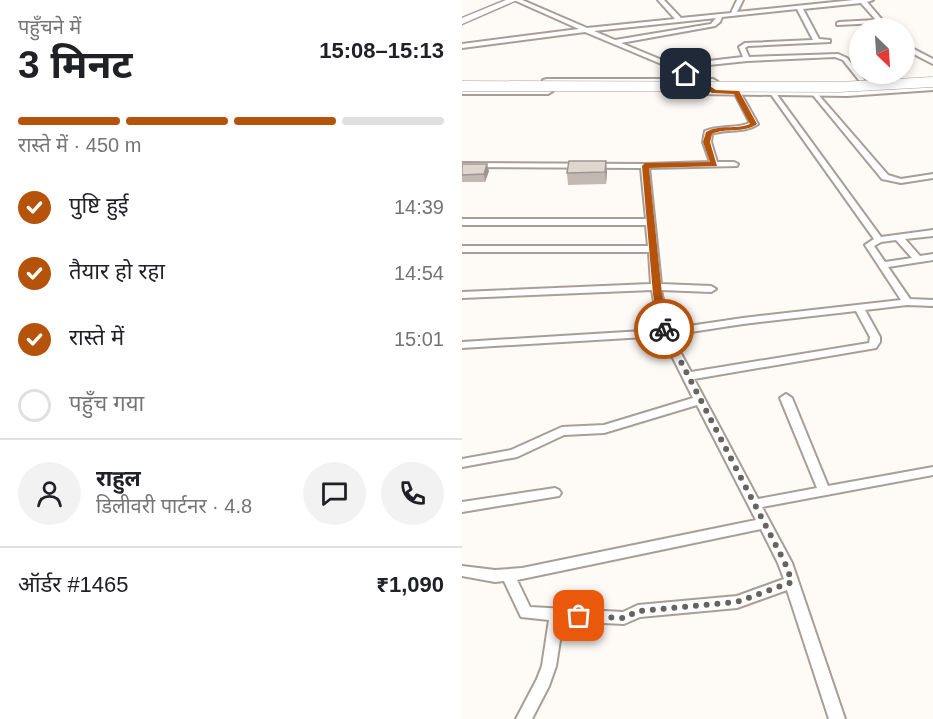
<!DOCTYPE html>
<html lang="hi">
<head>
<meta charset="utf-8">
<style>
	:root { --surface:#fff; --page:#f2f2f2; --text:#202124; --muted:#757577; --line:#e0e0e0; --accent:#b45309 }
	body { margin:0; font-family:Arial,"Noto Sans Devanagari",sans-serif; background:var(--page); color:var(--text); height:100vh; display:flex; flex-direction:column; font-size:22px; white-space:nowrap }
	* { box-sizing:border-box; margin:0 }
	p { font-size:20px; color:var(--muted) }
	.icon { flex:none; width:33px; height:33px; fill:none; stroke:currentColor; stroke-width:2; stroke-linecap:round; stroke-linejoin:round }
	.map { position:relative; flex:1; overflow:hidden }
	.sheet { display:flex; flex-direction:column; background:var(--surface); width:462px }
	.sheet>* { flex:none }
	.needle { width:39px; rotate:155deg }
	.fabs { position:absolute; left:387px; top:18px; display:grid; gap:12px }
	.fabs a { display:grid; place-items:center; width:66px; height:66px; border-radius:50%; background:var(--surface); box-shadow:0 3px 9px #0003; font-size:30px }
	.pin { position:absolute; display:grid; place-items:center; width:51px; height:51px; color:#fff; margin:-26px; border-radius:12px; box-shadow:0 3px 9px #0006 }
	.courier { position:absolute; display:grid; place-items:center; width:60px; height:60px; margin:-30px; border:4px solid #b45309; border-radius:50%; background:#fff; color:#222; box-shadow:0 2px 8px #0007 }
	.summary em { font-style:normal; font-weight:700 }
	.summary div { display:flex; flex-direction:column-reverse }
	.summary { display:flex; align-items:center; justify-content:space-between; height:102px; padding:0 18px }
	h1 { font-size:39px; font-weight:700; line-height:45px }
	.bar { display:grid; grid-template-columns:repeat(4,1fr); gap:9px 6px; align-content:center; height:72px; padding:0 18px }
	.bar i { height:8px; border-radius:4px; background:var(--line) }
	.bar .on { background:var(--accent) }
	.bar p { grid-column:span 4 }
	.line { display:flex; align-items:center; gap:15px; padding:0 18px; border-top:2px solid var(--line) }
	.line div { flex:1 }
	.round { display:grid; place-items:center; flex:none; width:63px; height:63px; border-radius:32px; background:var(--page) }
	ol { padding:0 18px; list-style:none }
	li { display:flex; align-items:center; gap:18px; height:66px }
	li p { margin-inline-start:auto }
	li .icon { padding:6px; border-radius:50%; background:var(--accent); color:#fff; stroke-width:4 }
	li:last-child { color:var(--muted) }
	li i { width:33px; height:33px; border:3px solid var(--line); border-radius:50% }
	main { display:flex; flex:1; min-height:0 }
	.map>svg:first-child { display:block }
</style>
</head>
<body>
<main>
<section class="sheet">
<div class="summary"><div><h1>3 मिनट</h1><p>पहुँचने में</p></div><em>15:08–15:13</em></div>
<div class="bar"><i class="on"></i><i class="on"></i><i class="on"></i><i></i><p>रास्ते में · 450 m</p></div>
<ol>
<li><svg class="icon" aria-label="check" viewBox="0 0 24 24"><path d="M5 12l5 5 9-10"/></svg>पुष्टि हुई<p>14:39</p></li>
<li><svg class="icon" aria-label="check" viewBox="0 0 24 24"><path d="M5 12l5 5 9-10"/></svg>तैयार हो रहा<p>14:54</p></li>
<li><svg class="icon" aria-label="check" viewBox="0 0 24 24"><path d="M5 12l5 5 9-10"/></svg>रास्ते में<p>15:01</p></li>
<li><i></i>पहुँच गया</li>
</ol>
<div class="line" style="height:108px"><a class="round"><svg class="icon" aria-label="person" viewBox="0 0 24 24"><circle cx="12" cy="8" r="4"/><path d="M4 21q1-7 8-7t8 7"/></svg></a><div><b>राहुल</b><p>डिलीवरी पार्टनर · 4.8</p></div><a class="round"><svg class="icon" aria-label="chat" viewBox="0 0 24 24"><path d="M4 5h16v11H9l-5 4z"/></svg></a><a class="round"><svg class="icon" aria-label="phone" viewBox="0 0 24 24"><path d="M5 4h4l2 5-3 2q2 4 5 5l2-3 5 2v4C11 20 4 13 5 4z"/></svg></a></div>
<div class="line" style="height:78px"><div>ऑर्डर #1465</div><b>₹1,090</b></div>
</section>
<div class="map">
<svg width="471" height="719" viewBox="0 0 471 719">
	<rect width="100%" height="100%" fill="#fefaf6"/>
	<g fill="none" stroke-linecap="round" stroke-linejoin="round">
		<defs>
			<g id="street">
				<path d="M52 0H60L125 28 213 19 196 0H202L219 18 269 13 275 0H281L275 12 392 0H411L405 2 427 28H421L417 23 375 25V23L377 22 414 20 399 3 341 9 357 39 368 40V42L286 46 283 48 287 57 376 54 385 58 404 82V84H400L381 60 373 57 285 61 218 68 244 84V86L242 87 209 68 123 32 0 48V44L117 29ZM335 9 351 40 283 43 277 47 281 57 212 65 159 43 253 26 258 22 260 17ZM254 18 249 24 153 40 132 31Z"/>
				<polygon points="442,44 471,59 471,64 442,49"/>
				<path d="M273 91 278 92 296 124C282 134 265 128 250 134L249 142 255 162H272L276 164 275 166 187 168 199 284 249 286 254 289 249 292 199 290 207 329 281 318 439 300 403 245 412 239 308 93 311 91 313 92 419 237 471 230V236L443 239 458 256 471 254V260L426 267 448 299 471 300V306L445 305 403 310 418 337V342L414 348 232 379 296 499 355 488 318 398 324 394 330 398 366 486 471 467V475L300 507 330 563 383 719H367L325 590 275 608 178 617 162 624 101 621 94 666 87 686 70 719H54L75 679 80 666 87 620 59 617 42 581 33 582 0 576V566L33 570 60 568 294 520 235 405 142 433 102 435 55 457 0 467V459L49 450 100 427 142 425 231 398 200 336 0 348V342L197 330 190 290 0 298V292L189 284 187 252H0V246H186L184 225H0V219H184L179 168 0 167V163L183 164 248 162 241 142 243 131C258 125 274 129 288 123L272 92ZM434 240 450 258 423 262 412 246 419 242ZM394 311 408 337 407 343 229 372 209 335 281 324ZM299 529 316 563 322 579 275 596 176 605 161 612 68 607 55 580Z"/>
				<polygon points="350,92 354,92 426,175 439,179 471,174 471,178 439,183 420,179 350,94"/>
				<polygon points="93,488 97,490 99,493 97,496 0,512 0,502"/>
			</g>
			<polygon id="secondary" points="44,0 55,0 0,24 0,18"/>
			<g id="primary">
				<polygon points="85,79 251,79 256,82 251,85 81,84 81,80"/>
				<polygon points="471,84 471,90 385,96 235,94 230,91 235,88 385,90"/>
				<polygon points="0,88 86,88 91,91 86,94 0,94"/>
			</g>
		</defs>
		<!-- street casing -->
		<use href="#street" stroke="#a99e97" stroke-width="4"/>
		<!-- secondary casing -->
		<use href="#secondary" stroke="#a99e97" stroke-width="3"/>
		<!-- primary casing -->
		<use href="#primary" stroke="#a99e97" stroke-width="4"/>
		<!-- street -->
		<use href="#street" fill="#fff" fill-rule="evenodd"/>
		<!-- secondary -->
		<use href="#secondary" fill="#fff" fill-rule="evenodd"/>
		<!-- primary -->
		<use href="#primary" fill="#fff" fill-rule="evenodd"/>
		<defs>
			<polyline id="primary-bridge" points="0,86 377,87 471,82"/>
		</defs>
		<!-- primary-bridge casing -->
		<use href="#primary-bridge" stroke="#a99e97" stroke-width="11" stroke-linecap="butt"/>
		<!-- primary-bridge -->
		<use href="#primary-bridge" stroke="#fff" stroke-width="10"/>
	</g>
	<!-- wall -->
	<g fill="#c2b8b1">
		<polygon points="0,164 27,171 23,182 0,182"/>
		<polygon points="145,172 144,184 106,185 105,173"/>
	</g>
	<!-- shaded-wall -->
	<g fill="#9e9690">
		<polygon points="144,161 145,172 144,184 143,172"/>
		<polygon points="25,164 27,171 23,182 22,174"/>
	</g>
	<!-- building -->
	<g fill="#e1d6ce" stroke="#9e9690" stroke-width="1.5">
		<polygon points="107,161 144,161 143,172 105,173"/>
		<polygon points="0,164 25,164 22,174 0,175"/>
	</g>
	<!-- route -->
	<path fill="#b45309" d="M221 73H226L254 90 277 91 295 124C281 134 264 127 250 134L248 142 255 166 187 168 200 294 207 329 202 332 197 329 191 294 180 166 183 163 248 162 241 142 244 132C258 124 274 130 288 124L272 94 250 93 221 76Z"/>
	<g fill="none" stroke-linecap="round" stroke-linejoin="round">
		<!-- done -->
		<polyline stroke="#676460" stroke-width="6" stroke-dasharray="0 10.8" points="117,616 162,618 176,611 275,602 330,582 323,563 202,329"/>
	</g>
</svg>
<div class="fabs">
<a><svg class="needle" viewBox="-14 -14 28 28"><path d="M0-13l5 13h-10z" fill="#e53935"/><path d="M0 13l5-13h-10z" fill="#757577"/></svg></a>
</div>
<div class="pin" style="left:117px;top:616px;background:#ea580c"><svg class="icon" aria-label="bag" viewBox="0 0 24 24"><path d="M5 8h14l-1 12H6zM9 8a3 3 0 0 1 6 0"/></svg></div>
<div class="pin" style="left:224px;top:74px;background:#1f2937"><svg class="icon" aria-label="home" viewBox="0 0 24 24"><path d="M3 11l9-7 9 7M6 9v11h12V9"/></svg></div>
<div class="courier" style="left:202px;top:329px"><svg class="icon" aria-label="bike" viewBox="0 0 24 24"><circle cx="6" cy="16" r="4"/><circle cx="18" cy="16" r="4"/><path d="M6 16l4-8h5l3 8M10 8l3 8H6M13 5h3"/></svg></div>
</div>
</main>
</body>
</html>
